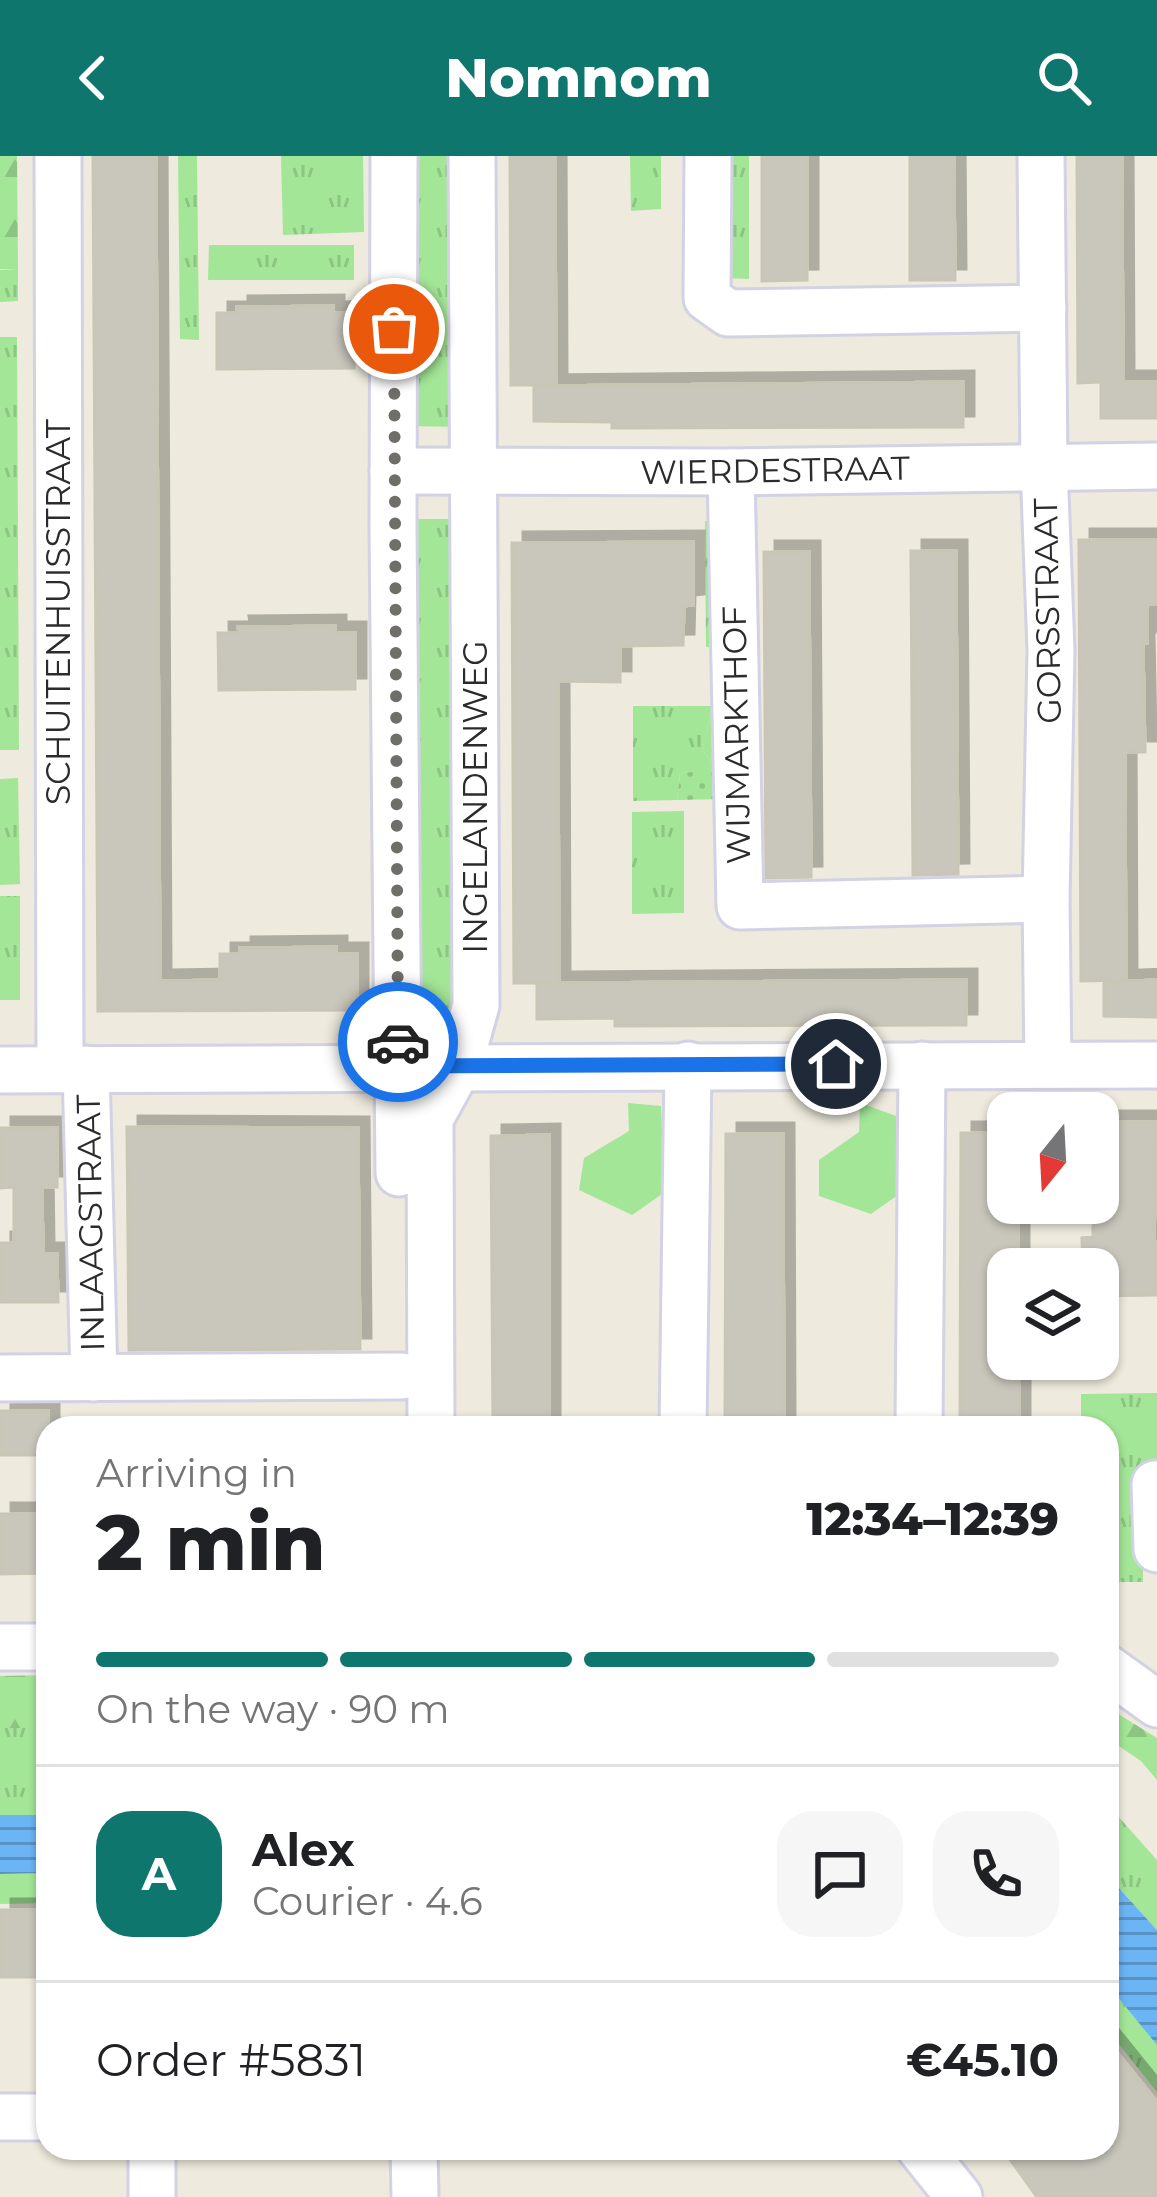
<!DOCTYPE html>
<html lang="en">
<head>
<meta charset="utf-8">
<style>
	:root { --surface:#fff; --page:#f6f6f6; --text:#202124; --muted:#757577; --line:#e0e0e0; --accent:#0f766e }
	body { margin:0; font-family:Montserrat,sans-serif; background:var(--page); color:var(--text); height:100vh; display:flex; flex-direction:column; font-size:45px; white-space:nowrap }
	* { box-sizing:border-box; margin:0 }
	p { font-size:39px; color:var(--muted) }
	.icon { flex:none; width:66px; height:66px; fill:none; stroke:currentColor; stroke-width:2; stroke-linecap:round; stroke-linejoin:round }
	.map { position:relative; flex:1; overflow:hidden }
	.sheet { position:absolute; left:36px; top:1260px; width:1083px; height:744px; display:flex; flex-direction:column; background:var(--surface); border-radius:36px; box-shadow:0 3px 9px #0004 }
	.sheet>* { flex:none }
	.needle { width:78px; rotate:198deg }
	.tools { position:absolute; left:987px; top:936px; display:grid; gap:24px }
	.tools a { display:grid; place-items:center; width:132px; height:132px; border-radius:24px; background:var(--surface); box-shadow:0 3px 9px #0004; font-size:60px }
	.pin { position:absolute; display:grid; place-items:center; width:102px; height:102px; color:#fff; margin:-51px; border:6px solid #fff; border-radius:50%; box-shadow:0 3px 12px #0007 }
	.courier { position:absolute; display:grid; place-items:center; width:120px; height:120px; margin:-60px; border:9px solid #1a73e8; border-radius:50%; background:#fff; color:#222; box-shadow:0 3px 15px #0007 }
	.overview em { font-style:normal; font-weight:800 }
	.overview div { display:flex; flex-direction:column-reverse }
	.overview { display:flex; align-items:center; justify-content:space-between; height:204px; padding:0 60px }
	h1 { font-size:78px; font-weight:800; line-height:90px }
	.bar { display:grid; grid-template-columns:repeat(4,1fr); gap:18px 12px; align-content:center; height:144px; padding:0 60px }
	.bar i { height:15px; border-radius:9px; background:var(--line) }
	.bar .selected { background:var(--accent) }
	.bar p { grid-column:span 4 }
	.line { display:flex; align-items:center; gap:30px; padding:0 60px; border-top:3px solid var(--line) }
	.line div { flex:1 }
	.round { display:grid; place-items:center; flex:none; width:126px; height:126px; border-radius:36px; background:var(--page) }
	header { display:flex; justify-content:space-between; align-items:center; height:156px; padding:0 60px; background:var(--accent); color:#fff; font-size:54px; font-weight:800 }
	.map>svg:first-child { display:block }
</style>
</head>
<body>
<header><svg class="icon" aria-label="back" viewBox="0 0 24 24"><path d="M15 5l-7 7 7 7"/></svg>Nomnom<svg class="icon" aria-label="search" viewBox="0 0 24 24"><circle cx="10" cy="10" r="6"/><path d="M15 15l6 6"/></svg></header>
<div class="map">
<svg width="1157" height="2041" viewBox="0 0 1157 2041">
	<defs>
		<pattern id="grass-tufts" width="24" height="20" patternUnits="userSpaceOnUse" patternTransform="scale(3)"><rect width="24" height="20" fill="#a3e697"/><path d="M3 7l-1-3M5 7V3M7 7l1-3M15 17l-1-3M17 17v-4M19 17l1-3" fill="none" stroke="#8cc582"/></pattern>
		<pattern id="forest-firs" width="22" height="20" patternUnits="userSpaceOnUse" patternTransform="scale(3)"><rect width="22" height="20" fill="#a3e697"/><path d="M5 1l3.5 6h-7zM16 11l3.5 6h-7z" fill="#8cc582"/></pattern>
		<pattern id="garden-dots" width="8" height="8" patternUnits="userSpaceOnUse" patternTransform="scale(3)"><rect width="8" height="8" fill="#a3e697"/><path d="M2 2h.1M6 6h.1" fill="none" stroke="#8cc582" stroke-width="1.8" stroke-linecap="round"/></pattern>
		<pattern id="water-rules" width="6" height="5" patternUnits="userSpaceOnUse" patternTransform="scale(3)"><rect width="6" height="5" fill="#6cb5f4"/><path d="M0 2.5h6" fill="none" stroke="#5993c6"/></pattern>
		<filter id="shadow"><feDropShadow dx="11" dy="-11" stdDeviation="0" flood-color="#0004"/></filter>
	</defs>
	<rect width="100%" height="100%" fill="#eeeadd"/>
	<!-- grass -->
	<g fill="url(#grass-tufts)">
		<polygon points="178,0 197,0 199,184 180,183"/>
		<polygon points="281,0 363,0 364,76 283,79"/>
		<polygon points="405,0 460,0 461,271 409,270"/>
		<polygon points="630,0 661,0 661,53 631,55"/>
		<polygon points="721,0 749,0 749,123 723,122"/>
		<polygon points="209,89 354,89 354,124 208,124"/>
		<polygon points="18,113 18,145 0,146 0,114"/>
		<polygon points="0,181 17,181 19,594 0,594"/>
		<polygon points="404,363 462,363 463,861 410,861"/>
		<polygon points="705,365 722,365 724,491 706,491"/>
		<polygon points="633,550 713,550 702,594 710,603 708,616 680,617 677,644 633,645"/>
		<polygon points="18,622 20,728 0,729 0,623"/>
		<polygon points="684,655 684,757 632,758 632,656"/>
		<rect x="0" y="740" width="20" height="104"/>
		<polygon points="1157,1237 1157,1315 1143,1315 1143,1426 1107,1426 1107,1272 1081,1272 1081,1238"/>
		<rect x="0" y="1572" width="48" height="87"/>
		<polygon points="1107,1648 1157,1704 1157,1774 1107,1719"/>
		<polygon points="48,1717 48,1747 0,1748 0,1718"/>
		<polygon points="1107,1828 1157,1888 1157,1936 1107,1873"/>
	</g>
	<!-- forest -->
	<g fill="url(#forest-firs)">
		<polygon points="0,0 17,0 18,113 0,113"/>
		<polygon points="48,1519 48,1572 0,1572 0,1520"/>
		<polygon points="1107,1551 1157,1582 1157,1624 1141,1605 1107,1582"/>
	</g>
	<!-- park -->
	<g fill="#a3e697">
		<polygon points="628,947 661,950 665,1036 632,1059 579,1034 584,1002 629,975"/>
		<polygon points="860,947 902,962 898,1039 871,1058 819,1040 819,1004 859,976"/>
	</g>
	<!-- garden -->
	<polygon fill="url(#garden-dots)" points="713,550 721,643 677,644 680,617 708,615 710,603 702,594"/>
	<!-- water -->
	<g fill="url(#water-rules)">
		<polygon points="0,1659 48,1659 48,1717 0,1718"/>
		<polygon points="1107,1719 1157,1774 1157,1889 1107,1828"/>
	</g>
	<!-- building -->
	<g fill="#c9c6bc" stroke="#c9c6b6" stroke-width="3" filter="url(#shadow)">
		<polygon points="93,0 156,0 160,825 220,824 220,798 240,798 240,792 336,791 336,798 357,798 357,854 98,855"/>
		<polygon points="510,0 555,0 556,229 511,229"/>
		<polygon points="762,0 807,0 807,124 762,125"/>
		<polygon points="910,0 954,0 955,124 910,124"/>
		<polygon points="1077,0 1122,0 1123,226 1157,226 1157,262 1101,262 1101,226 1078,227"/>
		<polygon points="333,150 333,157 354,156 354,212 217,213 217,157 237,157 237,151"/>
		<polygon points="963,226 963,271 612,272 612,266 534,265 534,230"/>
		<polygon points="1079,384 1157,384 1157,448 1147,448 1147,487 1143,487 1145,596 1125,596 1126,824 1081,825"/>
		<polygon points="693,386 693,449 684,450 683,489 620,490 620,526 558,525 559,827 966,824 966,869 615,870 615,862 537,863 537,828 558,827 514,827 512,387"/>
		<polygon points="911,395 956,395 958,718 913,719"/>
		<polygon points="764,396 809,396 811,721 766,722"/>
		<polygon points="335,470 335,477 355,477 355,533 219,534 218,477 239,477 238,471"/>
		<polygon points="1157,824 1157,861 1104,860 1104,826"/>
		<polygon points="1098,966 1157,966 1154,1086 1157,1086 1157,1139 1098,1140 1098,1113 1083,1113 1082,1082 1094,1081 1092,1047 1098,1047"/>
		<polygon points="127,971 358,972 360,1193 129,1194"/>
		<polygon points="0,972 57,972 57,1031 42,1031 43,1098 57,1098 58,1146 0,1146 0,1087 14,1087 14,1031 0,1032"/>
		<polygon points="961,977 1008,977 1008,1047 1018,1047 1018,1113 1008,1113 1008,1203 1019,1203 1019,1272 963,1272 960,1267"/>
		<polygon points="726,978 783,978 784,1272 727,1272 725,1268"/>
		<polygon points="549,979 549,1272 493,1272 491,980"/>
		<rect x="0" y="1255" width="48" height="44"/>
		<polygon points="0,1358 48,1358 48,1417 0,1418"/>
		<rect x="0" y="1754" width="48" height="67"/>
		<polygon points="1107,1884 1157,1946 1157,2041 1037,2041 1002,1992 1107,1992"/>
	</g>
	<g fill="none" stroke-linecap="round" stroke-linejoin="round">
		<defs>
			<g id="minor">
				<polyline points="58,0 60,913"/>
				<polyline points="394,0 393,373 399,1017"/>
				<polyline points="708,0 707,142 728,157 1043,152"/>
				<polyline points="1041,0 1044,310 1051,494 1046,743 1048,909"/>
				<polyline points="393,315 731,316 1157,310"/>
				<polyline points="731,316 740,750 1046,743"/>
				<polyline points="86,913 94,1222"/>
				<polyline points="0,914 1157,909"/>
				<polyline points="0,1222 402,1220"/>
				<polyline points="431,1272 430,963 459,910 476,849 472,0"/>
				<polyline points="683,1272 688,909"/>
				<polyline points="919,1272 922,909"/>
				<polyline points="1155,1328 1157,1393"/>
				<polyline points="0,1491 48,1491"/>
				<polyline points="1107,1512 1157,1548"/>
				<polyline points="0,1961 48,1961"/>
				<polyline points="152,1992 152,2041"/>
				<polyline points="414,1992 415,2041"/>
				<polyline points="920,1992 959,2041"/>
			</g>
		</defs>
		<!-- minor casing -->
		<use href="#minor" stroke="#d2d2e4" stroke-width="51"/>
		<!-- minor -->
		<use href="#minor" stroke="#fff" stroke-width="45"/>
	</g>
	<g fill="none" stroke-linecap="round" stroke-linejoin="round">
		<!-- done -->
		<polyline stroke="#6f6e69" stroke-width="12" stroke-dasharray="0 21.6" points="394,173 398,886"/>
		<!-- route -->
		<polyline stroke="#1a73e8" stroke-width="15" points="398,886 398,910 836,908"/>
	</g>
	<g text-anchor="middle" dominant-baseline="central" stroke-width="10" stroke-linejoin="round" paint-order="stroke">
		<!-- street labels -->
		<g font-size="33" fill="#2b2b2b" stroke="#fff">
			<text transform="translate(775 314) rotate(-1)">WIERDESTRAAT</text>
			<text transform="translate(1047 455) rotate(-91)">GORSSTRAAT</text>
			<text transform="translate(58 456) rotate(-90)">SCHUITENHUISSTRAAT</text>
			<text transform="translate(736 579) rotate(-91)">WIJMARKTHOF</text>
			<text transform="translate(475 641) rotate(-90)">INGELANDENWEG</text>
			<text transform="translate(90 1067) rotate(-91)">INLAAGSTRAAT</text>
		</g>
	</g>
</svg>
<div class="tools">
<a><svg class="needle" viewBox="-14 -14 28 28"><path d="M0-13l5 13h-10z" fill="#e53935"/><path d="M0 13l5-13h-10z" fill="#757577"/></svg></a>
<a><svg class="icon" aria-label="layers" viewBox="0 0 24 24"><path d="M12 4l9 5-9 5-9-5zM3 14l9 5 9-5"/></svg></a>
</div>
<div class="pin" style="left:394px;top:173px;background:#ea580c"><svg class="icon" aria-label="bag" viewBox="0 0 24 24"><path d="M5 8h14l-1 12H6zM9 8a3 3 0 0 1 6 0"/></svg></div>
<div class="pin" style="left:836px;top:908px;background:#1f2937"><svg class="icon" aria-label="home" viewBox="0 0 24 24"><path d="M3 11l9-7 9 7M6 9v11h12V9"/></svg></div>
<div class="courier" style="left:398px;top:886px"><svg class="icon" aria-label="car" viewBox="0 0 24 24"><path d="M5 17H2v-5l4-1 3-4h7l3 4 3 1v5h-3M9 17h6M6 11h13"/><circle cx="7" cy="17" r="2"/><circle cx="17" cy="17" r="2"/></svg></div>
<section class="sheet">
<div class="overview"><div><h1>2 min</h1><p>Arriving in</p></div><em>12:34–12:39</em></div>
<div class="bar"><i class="selected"></i><i class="selected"></i><i class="selected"></i><i></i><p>On the way · 90 m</p></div>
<div class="line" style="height:216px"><b class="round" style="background:var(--accent);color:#fff">A</b><div><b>Alex</b><p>Courier · 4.6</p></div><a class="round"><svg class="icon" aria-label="chat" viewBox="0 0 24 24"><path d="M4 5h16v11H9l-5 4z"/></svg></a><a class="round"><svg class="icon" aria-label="phone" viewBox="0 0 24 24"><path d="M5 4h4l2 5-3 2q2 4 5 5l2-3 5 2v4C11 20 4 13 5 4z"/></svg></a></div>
<div class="line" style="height:156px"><div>Order #5831</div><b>€45.10</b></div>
</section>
</div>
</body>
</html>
